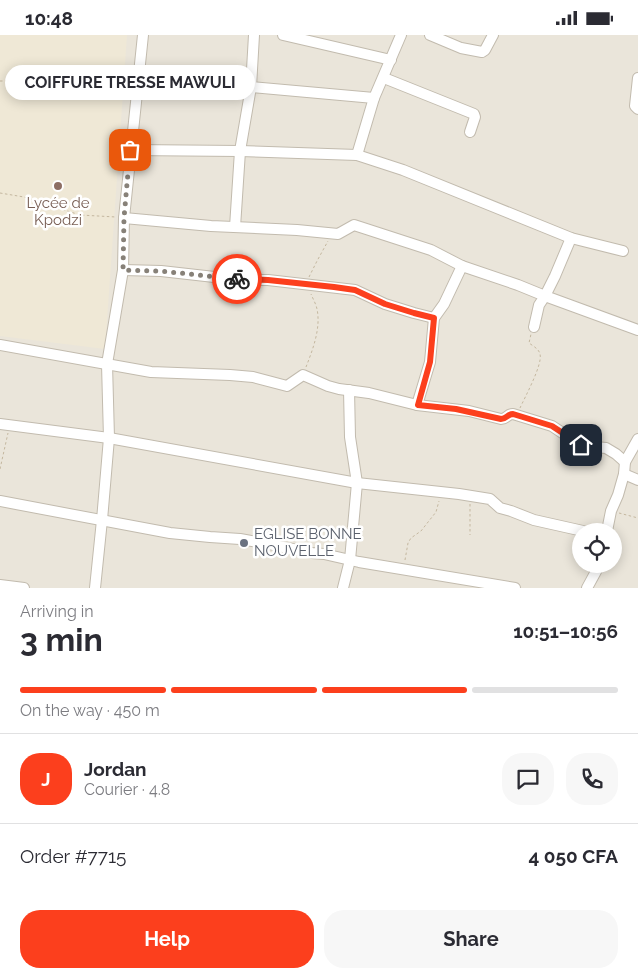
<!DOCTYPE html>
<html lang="en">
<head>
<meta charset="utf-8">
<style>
	:root { --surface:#fff; --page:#f7f7f7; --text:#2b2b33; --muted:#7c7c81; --line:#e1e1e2; --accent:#fc3f1d }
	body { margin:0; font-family:Raleway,sans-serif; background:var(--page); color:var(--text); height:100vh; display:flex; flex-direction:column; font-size:19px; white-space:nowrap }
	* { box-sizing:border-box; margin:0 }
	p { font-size:16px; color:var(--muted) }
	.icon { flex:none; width:28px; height:28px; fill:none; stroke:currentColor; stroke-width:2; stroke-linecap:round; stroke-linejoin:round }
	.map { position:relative; height:553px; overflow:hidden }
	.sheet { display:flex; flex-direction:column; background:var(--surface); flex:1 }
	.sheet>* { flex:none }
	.fabs { position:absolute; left:572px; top:488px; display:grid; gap:10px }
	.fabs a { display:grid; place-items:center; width:50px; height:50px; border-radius:50%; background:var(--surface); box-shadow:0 2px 12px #0003; font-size:25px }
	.pin { position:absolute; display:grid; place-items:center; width:42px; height:42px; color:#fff; margin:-21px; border-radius:10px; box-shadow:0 2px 8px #0006 }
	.courier { position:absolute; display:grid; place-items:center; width:50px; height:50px; margin:-25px; border:4px solid #fc3f1d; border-radius:50%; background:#fff; color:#222; box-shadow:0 1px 6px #0007 }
	.bubble { position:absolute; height:35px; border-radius:18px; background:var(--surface); box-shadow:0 2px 12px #0003; font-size:16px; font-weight:700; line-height:35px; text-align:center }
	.head em { font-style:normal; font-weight:700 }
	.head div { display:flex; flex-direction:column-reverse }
	.head { display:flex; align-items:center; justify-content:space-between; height:85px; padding:0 20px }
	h1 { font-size:32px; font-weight:700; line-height:38px }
	.bar { display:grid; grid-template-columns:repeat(4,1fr); gap:8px 5px; align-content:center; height:60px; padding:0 20px }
	.bar i { height:6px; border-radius:4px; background:var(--line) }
	.bar .on { background:var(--accent) }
	.bar p { grid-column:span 4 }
	.line { display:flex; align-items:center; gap:12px; padding:0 20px; border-top:1px solid var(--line) }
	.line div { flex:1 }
	.round { display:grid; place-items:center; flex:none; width:52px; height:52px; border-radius:20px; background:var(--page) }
	.primary-button { display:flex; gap:10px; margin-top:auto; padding:10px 20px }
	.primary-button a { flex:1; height:58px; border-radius:20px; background:var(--accent); color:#fff; font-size:20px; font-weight:700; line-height:58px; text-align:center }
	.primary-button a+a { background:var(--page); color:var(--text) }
	.status { display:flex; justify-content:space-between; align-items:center; height:35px; padding:0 25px; background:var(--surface); direction:ltr }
	.status svg { height:14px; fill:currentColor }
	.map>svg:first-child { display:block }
</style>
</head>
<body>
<div class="status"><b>10:48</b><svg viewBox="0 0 49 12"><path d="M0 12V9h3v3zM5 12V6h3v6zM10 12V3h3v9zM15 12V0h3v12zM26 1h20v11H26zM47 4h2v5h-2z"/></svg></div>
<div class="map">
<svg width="638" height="553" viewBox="0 0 638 553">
	<rect width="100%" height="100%" fill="#f6f3ec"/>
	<!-- residential -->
	<path fill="#eae5da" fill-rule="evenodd" d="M0 0H638V553H0ZM581 496H614V529H581Z"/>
	<!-- education -->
	<polygon fill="#efe8d6" points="0,0 127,0 105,314 0,301"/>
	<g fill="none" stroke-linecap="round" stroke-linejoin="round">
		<defs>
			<g id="minor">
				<polyline points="283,0 391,25"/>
				<polyline points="430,0 461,13 482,17 485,15 493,0"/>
				<polyline points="384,43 474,79 475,82 470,97"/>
				<polyline points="638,43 635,71 638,74"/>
				<polyline points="137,48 251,52 374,63"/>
				<polyline points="130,115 240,116 357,120 403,135 571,203 623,216"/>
				<polyline points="357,120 374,63 401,0"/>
				<polyline points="124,183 211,191 297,195 338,199 354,190 431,215 462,231 518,250 545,261 638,295"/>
				<polyline points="235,192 240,116 251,52 254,0"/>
				<polyline points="123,235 161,236 241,245 268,245 355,255 385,269 414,278 434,283"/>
				<polyline points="534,292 539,270 545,261 555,241 571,203"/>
				<path d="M0 310 151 337 230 340 253 342 287 351 303 340 328 351 339 354 369 358 417 370 469 376 501 384C507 384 507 379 513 379L552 391 576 407 585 411 606 413 616 419 625 427"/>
				<polyline points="417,370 430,327 434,283 444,269 462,231"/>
				<polyline points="0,389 109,403 357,448 459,459 490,464 500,473 511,476 534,485 583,496"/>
				<polyline points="624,439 638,445"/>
				<polyline points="0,466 170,498 210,502 240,504 269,509 312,518 324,519 359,527 515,553"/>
				<polyline points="607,496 611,476 618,460 624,439 625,427 638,404"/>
				<polyline points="0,550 24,553"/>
				<polyline points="95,553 102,485 109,403 107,329 123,235 124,183 143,0"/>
				<polyline points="343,553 350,525 357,448 350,402 349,355"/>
				<polyline points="587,553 600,529"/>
			</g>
		</defs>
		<!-- minor casing -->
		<use href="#minor" stroke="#c2bbae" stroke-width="12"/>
		<!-- path -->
		<g stroke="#c4b79f" stroke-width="1" stroke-dasharray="2.5 2.5" stroke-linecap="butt">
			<polyline points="0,46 41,46 61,42 129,47"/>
			<polyline points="0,158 24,162 80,180 116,182"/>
			<polyline points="309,242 317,226 328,206"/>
			<path d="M306 332C313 314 321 293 317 274 316 269 313 264 311 259"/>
			<path d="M520 373C525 362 543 329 540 319 539 314 533 311 529 308L531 299"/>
			<polyline points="0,434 8,398"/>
			<polyline points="470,469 470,500"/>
			<polyline points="619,478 638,483"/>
			<polyline points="405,525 408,508 411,503 421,496 436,477 439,466"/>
		</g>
		<!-- minor -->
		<use href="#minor" stroke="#fff" stroke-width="10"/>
	</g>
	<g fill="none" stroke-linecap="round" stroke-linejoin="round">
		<!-- done -->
		<polyline stroke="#878178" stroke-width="5" stroke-dasharray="0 9" points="130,115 124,183 123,235 160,236 237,244"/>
		<!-- route -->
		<path stroke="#fc3f1d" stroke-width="6" d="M237 244 268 245 334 252 355 255 385 269 414 278 434 283 430 327 418 370 456 374 501 384C507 384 507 379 513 379L552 391 581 410"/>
	</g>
	<!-- markers -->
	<circle fill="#8d6e63" stroke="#fff" stroke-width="2" cx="58" cy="151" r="5"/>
	<circle fill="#6b7280" stroke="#fff" stroke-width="2" cx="244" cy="508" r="5"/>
	<g text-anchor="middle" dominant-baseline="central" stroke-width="5" stroke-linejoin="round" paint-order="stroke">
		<!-- education labels -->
		<g font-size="15" fill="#785e54" stroke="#fff">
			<text x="58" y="168">Lycée de<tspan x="58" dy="17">Kpodzi</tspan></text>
		</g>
		<!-- worship labels -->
		<g font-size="15" fill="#5b616d" stroke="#fff" text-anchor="start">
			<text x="254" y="499">EGLISE BONNE<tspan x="254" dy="17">NOUVELLE</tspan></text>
		</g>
	</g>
</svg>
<div class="fabs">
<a><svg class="icon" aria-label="locate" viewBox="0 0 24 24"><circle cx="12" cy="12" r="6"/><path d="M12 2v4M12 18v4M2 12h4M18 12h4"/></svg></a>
</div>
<div class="pin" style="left:130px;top:115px;background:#ea580c"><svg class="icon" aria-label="bag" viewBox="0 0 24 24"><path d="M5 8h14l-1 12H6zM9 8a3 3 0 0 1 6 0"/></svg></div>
<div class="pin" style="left:581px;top:410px;background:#1f2937"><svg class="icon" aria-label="home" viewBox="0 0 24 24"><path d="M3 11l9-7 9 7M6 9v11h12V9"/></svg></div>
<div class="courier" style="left:237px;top:244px"><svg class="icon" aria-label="bike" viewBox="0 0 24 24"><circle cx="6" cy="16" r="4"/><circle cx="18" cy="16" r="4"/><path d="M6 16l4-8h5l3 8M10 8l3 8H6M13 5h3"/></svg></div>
<div class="bubble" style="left:5px;top:30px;width:250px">COIFFURE TRESSE MAWULI</div>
</div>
<section class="sheet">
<div class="head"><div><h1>3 min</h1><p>Arriving in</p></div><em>10:51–10:56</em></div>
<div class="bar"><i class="on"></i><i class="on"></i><i class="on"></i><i></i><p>On the way · 450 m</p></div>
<div class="line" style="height:90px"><b class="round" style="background:var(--accent);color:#fff">J</b><div><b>Jordan</b><p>Courier · 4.8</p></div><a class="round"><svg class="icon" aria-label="chat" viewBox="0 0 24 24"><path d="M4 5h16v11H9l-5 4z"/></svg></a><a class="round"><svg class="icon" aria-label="phone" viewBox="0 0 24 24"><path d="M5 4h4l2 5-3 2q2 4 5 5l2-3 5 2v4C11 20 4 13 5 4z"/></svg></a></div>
<div class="line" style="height:65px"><div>Order #7715</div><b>4 050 CFA</b></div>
<div class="primary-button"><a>Help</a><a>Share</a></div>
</section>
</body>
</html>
